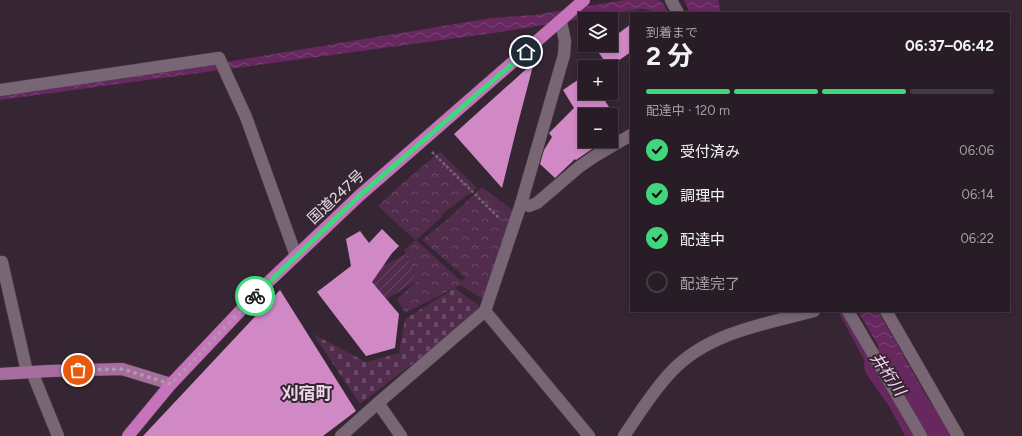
<!DOCTYPE html>
<html lang="ja">
<head>
<meta charset="utf-8">
<style>
	:root { --surface:#281c26; --page:#342932; --text:#f1f3f6; --muted:#a5a1a7; --line:#443a43; --accent:#40d77c }
	body { margin:0; font-family:Figtree,"Noto Sans JP",sans-serif; background:var(--page); color:var(--text); height:100vh; display:flex; flex-direction:column; font-size:15px; white-space:nowrap }
	* { box-sizing:border-box; margin:0 }
	p { font-size:13px; color:var(--muted) }
	.icon { flex:none; width:22px; height:22px; fill:none; stroke:currentColor; stroke-width:2; stroke-linecap:round; stroke-linejoin:round }
	.map { position:relative; flex:1; overflow:hidden }
	.details { position:absolute; left:630px; top:12px; width:380px; height:300px; display:flex; flex-direction:column; background:var(--surface); border-radius:0px; box-shadow:0 2px 6px #0003,0 0 0 1px var(--line) }
	.details>* { flex:none }
	.buttons { position:absolute; left:578px; top:12px; display:grid; gap:8px }
	.buttons a { display:grid; place-items:center; width:40px; height:40px; border-radius:0px; background:var(--surface); box-shadow:0 2px 6px #0003,0 0 0 1px var(--line); font-size:20px }
	.pin { position:absolute; display:grid; place-items:center; width:34px; height:34px; color:#fff; margin:-17px; border:2px solid #fff; border-radius:50%; box-shadow:0 1px 4px #0007 }
	.courier { position:absolute; display:grid; place-items:center; width:40px; height:40px; margin:-20px; border:3px solid #40d77c; border-radius:50%; background:#fff; color:#222; box-shadow:0 1px 5px #0007 }
	.head em { font-style:normal; font-weight:700 }
	.head div { display:flex; flex-direction:column-reverse }
	.head { display:flex; align-items:center; justify-content:space-between; height:68px; padding:0 16px }
	h1 { font-size:26px; font-weight:700; line-height:30px }
	.bar { display:grid; grid-template-columns:repeat(4,1fr); gap:6px 4px; align-content:center; height:48px; padding:0 16px }
	.bar i { height:5px; border-radius:3px; background:var(--line) }
	.bar .on { background:var(--accent) }
	.bar p { grid-column:span 4 }
	ol { padding:0 16px; list-style:none }
	li { display:flex; align-items:center; gap:12px; height:44px }
	li p { margin-inline-start:auto }
	li .icon { padding:4px; border-radius:50%; background:var(--accent); color:#111; stroke-width:4 }
	li:last-child { color:var(--muted) }
	li i { width:22px; height:22px; border:2px solid var(--line); border-radius:50% }
	.map>svg:first-child { display:block }
</style>
</head>
<body>
<div class="map">
<svg width="1022" height="436" viewBox="0 0 1022 436">
	<defs>
		<pattern id="forest-crowns" width="20" height="18" patternUnits="userSpaceOnUse"><rect width="20" height="18" fill="#522c4c"/><path d="M2 6a3 3 0 1 1 6 0M12 15a3 3 0 1 1 6 0" fill="none" stroke="#6b4a66"/></pattern>
		<pattern id="cemetery-stones" width="16" height="16" patternUnits="userSpaceOnUse"><rect width="16" height="16" fill="#522c4c"/><path d="M2 7V4a2 2 0 0 1 4 0v3zM10 15v-3a2 2 0 0 1 4 0v3z" fill="#6b4a66"/></pattern>
		<pattern id="garden-furrows" width="10" height="10" patternUnits="userSpaceOnUse"><rect width="10" height="10" fill="#522c4c"/><path d="M-1 1l2-2M0 10L10 0M9 11l2-2" fill="none" stroke="#6b4a66"/></pattern>
		<pattern id="water-waves" width="16" height="10" patternUnits="userSpaceOnUse"><rect width="16" height="10" fill="#67275f"/><path d="M0 5q4-4 8 0t8 0" fill="none" stroke="#7d4676"/></pattern>
	</defs>
	<rect width="100%" height="100%" fill="#362633"/>
	<!-- forest -->
	<polygon fill="url(#forest-crowns)" points="440,152 477,188 442,214 443,216 416,240 462,282 465,277 422,240 450,217 482,187 515,212 499,247 503,250 486,301 460,285 405,313 397,299 417,281 404,250 415,240 378,206 405,181"/>
	<!-- cemetery -->
	<polygon fill="url(#cemetery-stones)" points="455,288 482,308 479,313 360,404 313,334 366,362 399,353 405,319"/>
	<!-- garden -->
	<polygon fill="url(#garden-furrows)" points="406,254 417,281 363,313 353,303 373,281 375,270"/>
	<!-- water -->
	<g fill="url(#water-waves)">
		<polygon points="624,0 658,0 662,2 669,13 654,13 649,10 641,9 494,33 0,100 0,92 232,61 491,18 535,15"/>
		<polygon points="684,0 718,0 721,13 690,13"/>
		<polygon points="858,311 878,311 949,436 931,436"/>
	</g>
	<g fill="none" stroke-linecap="round" stroke-linejoin="round">
		<!-- stream -->
		<polyline stroke="#67275f" stroke-width="6" points="842,312 908,435"/>
		<!-- river -->
		<polyline stroke="#67275f" stroke-width="36" points="882,365 932,436"/>
	</g>
	<!-- building -->
	<g fill="#d189c6">
		<polygon points="631,24 631,52 609,67 596,49 602,45 611,45 611,39"/>
		<polygon points="534,62 517,127 502,188 454,134"/>
		<polygon points="585,75 585,93 600,93 616,118 612,121 619,133 611,138 611,115 585,115 585,141 606,141 599,145 598,143 592,149 576,160 575,159 555,178 540,164 544,150 552,137 549,133 574,108 563,90"/>
		<polygon points="382,229 399,246 392,253 372,282 399,314 395,348 366,356 317,292 351,266 346,239 360,231 369,243"/>
		<polygon points="280,290 356,411 323,436 143,436"/>
	</g>
	<g fill="none" stroke-linecap="round" stroke-linejoin="round">
		<defs>
			<g id="minor">
				<polyline points="671,0 678,13"/>
				<polyline points="0,90 219,58 246,117 296,256"/>
				<polyline points="521,204 529,206 537,203 579,167 595,156 631,135"/>
				<polyline points="0,262 2,262 27,372"/>
				<polyline points="485,311 589,436"/>
				<polyline points="848,311 921,436"/>
				<polyline points="886,311 958,436"/>
				<polyline points="32,372 58,436"/>
				<polyline points="378,403 401,436"/>
				<polyline points="341,436 378,403 485,311 521,204 564,55 565,41 561,22"/>
				<path d="M624 436C639 414 652 392 671 372 707 333 764 324 814 311"/>
			</g>
			<polyline id="major" points="0,374 49,371 122,369 171,384"/>
			<polyline id="highway" points="128,436 171,384 262,288 359,196 584,0"/>
		</defs>
		<!-- minor casing -->
		<use href="#minor" stroke="#524550" stroke-width="13"/>
		<!-- major casing -->
		<use href="#major" stroke="#524550" stroke-width="13"/>
		<!-- highway casing -->
		<use href="#highway" stroke="#524550" stroke-width="13"/>
		<!-- path -->
		<polyline stroke="#736570" stroke-width="2.5" stroke-dasharray="3 2" stroke-linecap="butt" points="432,152 500,219"/>
		<!-- minor -->
		<use href="#minor" stroke="#786674" stroke-width="12"/>
		<!-- major -->
		<use href="#major" stroke="#a76d9f" stroke-width="12"/>
		<!-- highway -->
		<use href="#highway" stroke="#c772bb" stroke-width="12"/>
	</g>
	<g fill="none" stroke-linecap="round" stroke-linejoin="round">
		<!-- done -->
		<polyline stroke="#a99da7" stroke-width="4" stroke-dasharray="0 7.2" points="78,370 122,369 171,384 255,296"/>
		<!-- route -->
		<polyline stroke="#40d77c" stroke-width="5" points="255,296 359,196 526,52"/>
	</g>
	<g text-anchor="middle" dominant-baseline="central" stroke-width="4" stroke-linejoin="round" paint-order="stroke">
		<!-- street labels -->
		<g font-size="15" fill="#e7dde5" stroke="#362633">
			<text transform="translate(336 197) rotate(-43)">国道247号</text>
		</g>
		<!-- water labels -->
		<g font-size="16" font-style="italic" fill="#fad4f3" stroke="#362633">
			<text transform="translate(888 374) rotate(55)">井桁川</text>
		</g>
		<!-- quarter labels -->
		<g font-size="17" font-weight="bold" fill="#ecd7e8" stroke="#362633">
			<text x="307" y="393">刈宿町</text>
		</g>
	</g>
</svg>
<div class="buttons">
<a><svg class="icon" aria-label="layers" viewBox="0 0 24 24"><path d="M12 4l9 5-9 5-9-5zM3 14l9 5 9-5"/></svg></a>
<a>+</a>
<a>−</a>
</div>
<div class="pin" style="left:78px;top:370px;background:#ea580c"><svg class="icon" aria-label="bag" viewBox="0 0 24 24"><path d="M5 8h14l-1 12H6zM9 8a3 3 0 0 1 6 0"/></svg></div>
<div class="pin" style="left:526px;top:52px;background:#1f2937"><svg class="icon" aria-label="home" viewBox="0 0 24 24"><path d="M3 11l9-7 9 7M6 9v11h12V9"/></svg></div>
<div class="courier" style="left:255px;top:296px"><svg class="icon" aria-label="bike" viewBox="0 0 24 24"><circle cx="6" cy="16" r="4"/><circle cx="18" cy="16" r="4"/><path d="M6 16l4-8h5l3 8M10 8l3 8H6M13 5h3"/></svg></div>
<section class="details">
<div class="head"><div><h1>2 分</h1><p>到着まで</p></div><em>06:37–06:42</em></div>
<div class="bar"><i class="on"></i><i class="on"></i><i class="on"></i><i></i><p>配達中 · 120 m</p></div>
<ol>
<li><svg class="icon" aria-label="check" viewBox="0 0 24 24"><path d="M5 12l5 5 9-10"/></svg>受付済み<p>06:06</p></li>
<li><svg class="icon" aria-label="check" viewBox="0 0 24 24"><path d="M5 12l5 5 9-10"/></svg>調理中<p>06:14</p></li>
<li><svg class="icon" aria-label="check" viewBox="0 0 24 24"><path d="M5 12l5 5 9-10"/></svg>配達中<p>06:22</p></li>
<li><i></i>配達完了</li>
</ol>
</section>
</div>
</body>
</html>
